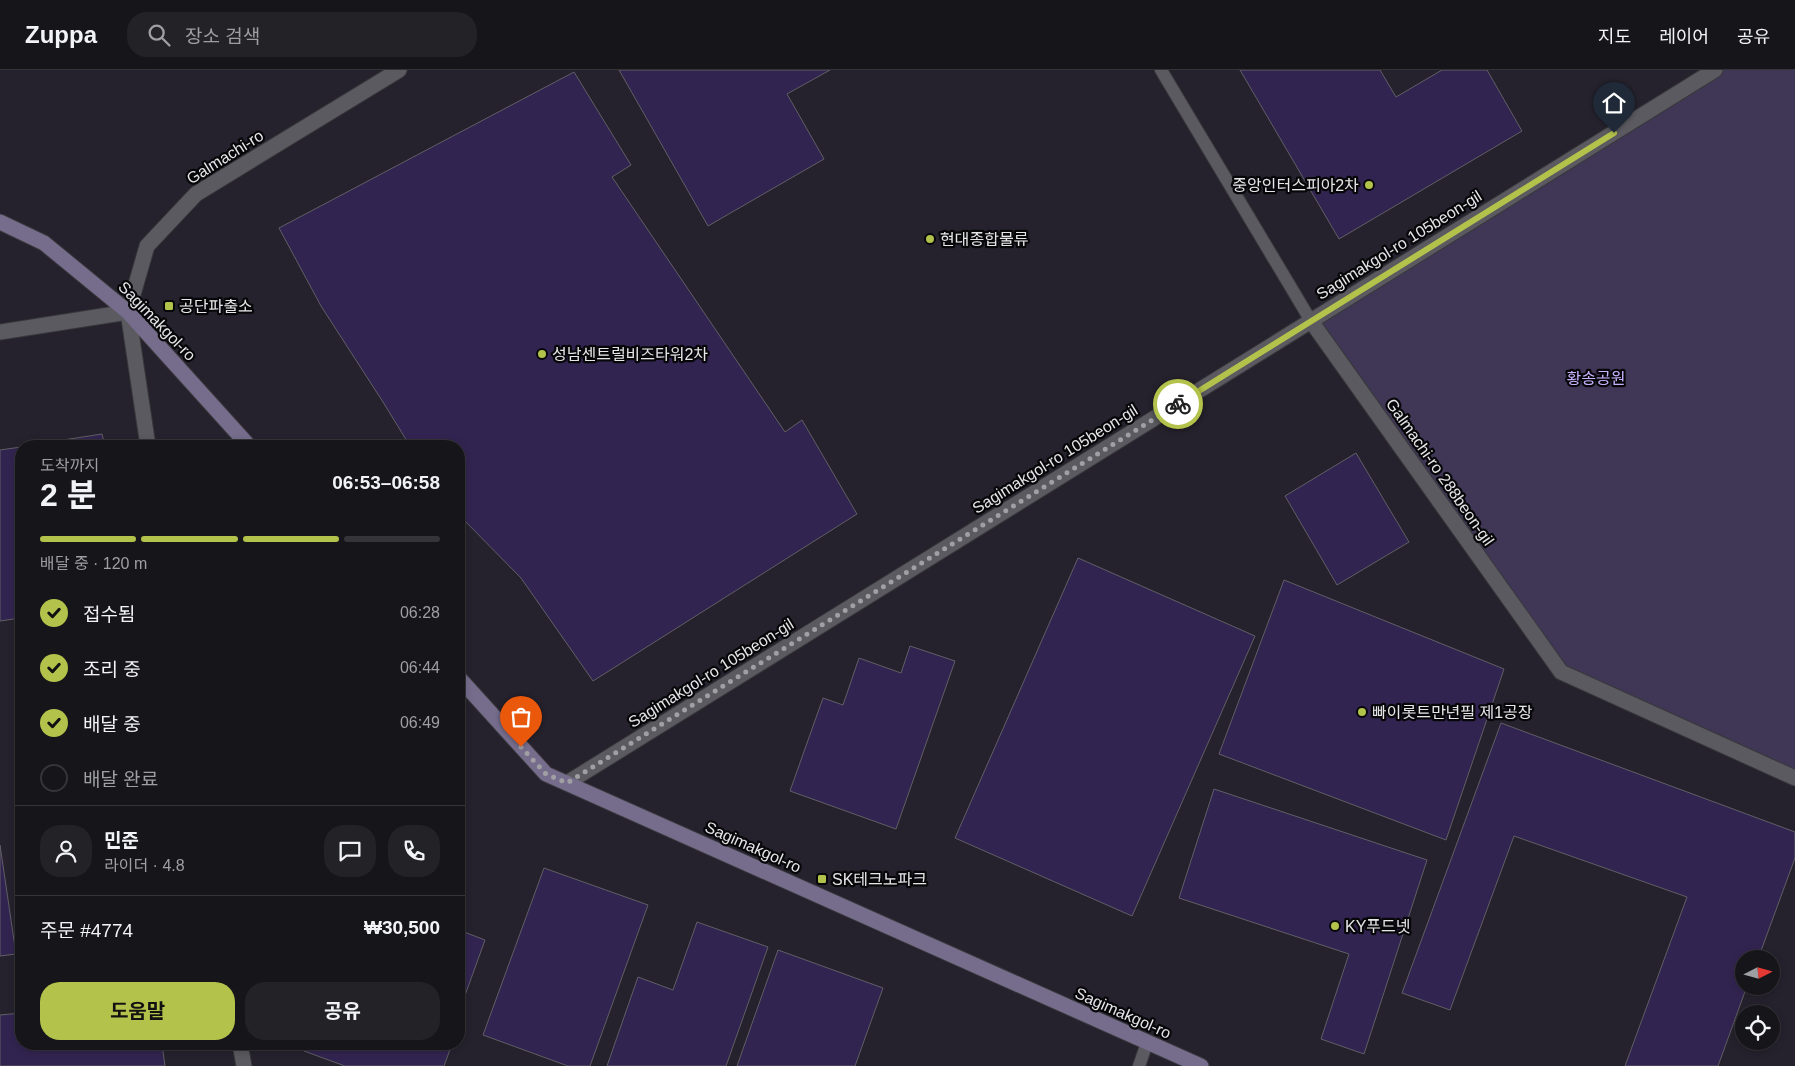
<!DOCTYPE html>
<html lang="ko">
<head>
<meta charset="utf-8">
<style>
	:root { --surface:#161519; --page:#232226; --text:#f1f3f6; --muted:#9e9fa2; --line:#353438; --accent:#b3c24b }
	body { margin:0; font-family:Arial,"Noto Sans KR",sans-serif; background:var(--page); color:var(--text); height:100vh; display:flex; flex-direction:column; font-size:19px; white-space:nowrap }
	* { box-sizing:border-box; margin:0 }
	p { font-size:16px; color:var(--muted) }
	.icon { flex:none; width:28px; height:28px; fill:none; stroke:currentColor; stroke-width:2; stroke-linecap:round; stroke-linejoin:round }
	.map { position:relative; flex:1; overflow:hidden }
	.sheet { position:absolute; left:15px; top:370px; width:450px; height:610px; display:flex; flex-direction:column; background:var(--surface); border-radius:20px; box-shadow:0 2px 8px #0003,0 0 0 1px var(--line) }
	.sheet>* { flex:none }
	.needle { width:32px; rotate:84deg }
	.buttons { position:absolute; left:1735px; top:880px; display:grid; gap:10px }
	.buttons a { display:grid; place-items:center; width:45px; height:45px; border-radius:50%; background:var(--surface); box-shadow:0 2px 8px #0003,0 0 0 1px var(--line); font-size:25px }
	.pin { position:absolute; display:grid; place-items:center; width:42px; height:42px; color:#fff; margin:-51px -21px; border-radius:50% 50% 50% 0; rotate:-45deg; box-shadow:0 0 5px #0007 }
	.pin .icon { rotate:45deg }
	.courier { position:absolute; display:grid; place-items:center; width:50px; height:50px; margin:-25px; border:4px solid #b3c24b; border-radius:50%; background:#fff; color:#222; box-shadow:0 1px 6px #0007 }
	.summary em { font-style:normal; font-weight:700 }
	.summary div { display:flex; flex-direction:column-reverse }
	.summary { display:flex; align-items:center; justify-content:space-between; height:85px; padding:0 25px }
	h1 { font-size:32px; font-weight:700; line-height:38px }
	.bar { display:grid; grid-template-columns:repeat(4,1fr); gap:8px 5px; align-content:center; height:60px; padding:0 25px }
	.bar i { height:6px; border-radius:4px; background:var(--line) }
	.bar .on { background:var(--accent) }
	.bar p { grid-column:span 4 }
	.line { display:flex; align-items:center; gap:12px; padding:0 25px; border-top:1px solid var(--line) }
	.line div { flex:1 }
	.round { display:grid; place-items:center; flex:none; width:52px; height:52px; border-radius:20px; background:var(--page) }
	ol { padding:0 25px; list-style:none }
	li { display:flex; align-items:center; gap:15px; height:55px }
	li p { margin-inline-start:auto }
	li .icon { padding:5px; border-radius:50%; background:var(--accent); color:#111; stroke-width:4 }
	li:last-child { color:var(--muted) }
	li i { width:28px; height:28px; border:2px solid var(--line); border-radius:50% }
	.cta { display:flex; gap:10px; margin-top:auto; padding:10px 25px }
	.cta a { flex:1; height:58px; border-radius:20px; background:var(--accent); color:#111; font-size:20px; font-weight:700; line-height:58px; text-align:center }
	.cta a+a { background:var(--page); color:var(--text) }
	header { display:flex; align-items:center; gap:30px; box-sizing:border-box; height:70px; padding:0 25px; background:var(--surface); border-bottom:1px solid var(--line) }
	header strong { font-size:24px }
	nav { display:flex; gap:28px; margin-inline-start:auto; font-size:18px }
	.search { width:350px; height:45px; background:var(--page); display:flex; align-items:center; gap:12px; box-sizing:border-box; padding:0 18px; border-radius:20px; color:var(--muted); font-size:19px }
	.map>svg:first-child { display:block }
</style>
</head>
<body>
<header>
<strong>Zuppa</strong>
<div class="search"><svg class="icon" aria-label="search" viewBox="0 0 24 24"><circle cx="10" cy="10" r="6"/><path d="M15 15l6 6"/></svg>장소 검색</div>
<nav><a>지도</a><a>레이어</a><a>공유</a></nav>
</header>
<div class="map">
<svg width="1795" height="996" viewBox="0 0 1795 996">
	<rect width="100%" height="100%" fill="#1d1c21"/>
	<!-- built -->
	<path fill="#25222d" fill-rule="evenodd" d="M0 0H1795V996H0ZM21 376H459V974H21ZM1744 889H1771V916H1744ZM1744 944H1771V971H1744Z"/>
	<!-- green -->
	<polygon fill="#403757" points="1715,0 1795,0 1795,708 1561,602 1311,251"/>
	<!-- building -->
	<g fill="#322450" stroke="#605f65">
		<polygon points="619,0 830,0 787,24 824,89 708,156"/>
		<polygon points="1240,0 1380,0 1396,27 1442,0 1487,0 1522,61 1339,169"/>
		<polygon points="574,2 631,95 612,107 785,362 802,350 857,444 593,611 521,508 459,445 459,376 410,376 383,332 321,236 279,158"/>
		<polygon points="102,364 105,376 24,376"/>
		<polygon points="21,377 21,548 0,551 0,380"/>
		<polygon points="1356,383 1409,472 1337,515 1285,426"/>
		<polygon points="1078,488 1255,566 1132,846 955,768"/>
		<polygon points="1284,510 1504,599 1446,770 1219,684"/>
		<polygon points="910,576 955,591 896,759 790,721 823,628 843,635 859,588 901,603"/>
		<polygon points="1501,653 1795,762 1795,788 1758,889 1744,889 1744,916 1747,916 1718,996 1625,996 1687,827 1514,766 1450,940 1402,923"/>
		<polygon points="1214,719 1427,790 1364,984 1321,969 1349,884 1179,828"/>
		<polygon points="0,775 16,884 0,886"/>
		<polygon points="544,798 648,835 590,996 568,996 483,965"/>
		<polygon points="697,852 768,877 726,996 607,996 638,907 673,920"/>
		<polygon points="459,860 485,870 459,942"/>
		<polygon points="778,880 883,918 855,996 737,996"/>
		<polygon points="21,943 21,974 162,974 165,996 0,996 0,945"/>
		<polygon points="307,974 452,974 444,996 345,996 304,981"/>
	</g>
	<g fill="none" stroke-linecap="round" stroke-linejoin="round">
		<defs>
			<g id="lane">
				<polyline points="1161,0 1311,251"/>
				<polyline points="1139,996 1147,973"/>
			</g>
			<g id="street">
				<polyline points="1311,251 1561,602 1795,708"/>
				<polyline points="0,262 128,242"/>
				<polyline points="148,376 128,242 147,176 196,124 399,0"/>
				<polyline points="567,713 1715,0"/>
				<polyline points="240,974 244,996"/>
			</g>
			<g id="secondary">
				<polyline points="0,152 44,173 128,242 249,376"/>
				<polyline points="459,608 546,704 1201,996"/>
			</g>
		</defs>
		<!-- lane casing -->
		<use href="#lane" stroke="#38383b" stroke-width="14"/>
		<!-- street casing -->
		<use href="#street" stroke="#38383b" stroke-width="17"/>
		<!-- secondary casing -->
		<use href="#secondary" stroke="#38383b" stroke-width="17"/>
		<!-- lane -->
		<use href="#lane" stroke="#5b5a60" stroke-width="12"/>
		<!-- street -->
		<use href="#street" stroke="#5b5a60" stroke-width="15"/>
		<!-- secondary -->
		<use href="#secondary" stroke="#766d8d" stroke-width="15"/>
	</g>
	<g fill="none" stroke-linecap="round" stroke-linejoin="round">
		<!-- done -->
		<polyline stroke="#a09fa3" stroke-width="5" stroke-dasharray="0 9" points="521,677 546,704 567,713 1178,334"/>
		<!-- route -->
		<polyline stroke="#b3c24b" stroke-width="6" points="1178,334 1614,63"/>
	</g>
	<!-- markers -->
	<g fill="#b3c24b" stroke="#070709" stroke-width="2">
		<circle cx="1369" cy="115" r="5"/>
		<circle cx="930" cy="169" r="5"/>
		<rect x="164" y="231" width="10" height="10" rx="2.5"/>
		<circle cx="542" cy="284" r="5"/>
		<circle cx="1362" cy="642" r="5"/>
		<rect x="817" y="804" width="10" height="10" rx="2.5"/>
		<circle cx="1335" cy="856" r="5"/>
	</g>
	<g text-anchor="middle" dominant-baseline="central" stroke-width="4.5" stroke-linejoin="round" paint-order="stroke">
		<!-- street labels -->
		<g font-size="16" fill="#e6e6e9" stroke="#070709">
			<text transform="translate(225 87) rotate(-32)">Galmachi-ro</text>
			<text transform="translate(1399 175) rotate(-32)">Sagimakgol-ro 105beon-gil</text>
			<text transform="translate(157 251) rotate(46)">Sagimakgol-ro</text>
			<text transform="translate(1055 389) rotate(-32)">Sagimakgol-ro 105beon-gil</text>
			<text transform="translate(1440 402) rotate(55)">Galmachi-ro 288beon-gil</text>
			<text transform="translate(711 603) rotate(-32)">Sagimakgol-ro 105beon-gil</text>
			<text transform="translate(753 777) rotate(24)">Sagimakgol-ro</text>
			<text transform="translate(1123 943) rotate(24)">Sagimakgol-ro</text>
		</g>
		<!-- poi labels -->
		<g font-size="16" fill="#e6e6e9" stroke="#070709" text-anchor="start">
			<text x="1359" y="115" text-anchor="end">중앙인터스피아2차</text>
			<text x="940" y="169">현대종합물류</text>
			<text x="179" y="236">공단파출소</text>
			<text x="552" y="284">성남센트럴비즈타워2차</text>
			<text x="1372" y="642">빠이롯트만년필 제1공장</text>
			<text x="832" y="809">SK테크노파크</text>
			<text x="1345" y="856">KY푸드넷</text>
		</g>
		<!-- park labels -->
		<g font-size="16" fill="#c5b1fd" stroke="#070709">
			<text x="1596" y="308">황송공원</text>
		</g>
	</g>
</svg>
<div class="buttons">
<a><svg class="needle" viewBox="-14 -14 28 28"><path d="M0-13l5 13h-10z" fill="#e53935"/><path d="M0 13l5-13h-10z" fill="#9e9fa2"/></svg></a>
<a><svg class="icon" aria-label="locate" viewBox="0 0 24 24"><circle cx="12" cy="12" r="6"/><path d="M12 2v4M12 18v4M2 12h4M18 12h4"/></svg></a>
</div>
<div class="pin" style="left:521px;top:677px;background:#ea580c"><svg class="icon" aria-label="bag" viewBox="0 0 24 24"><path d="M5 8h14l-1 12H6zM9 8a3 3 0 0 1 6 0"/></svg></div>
<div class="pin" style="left:1614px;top:63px;background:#1f2937"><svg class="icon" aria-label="home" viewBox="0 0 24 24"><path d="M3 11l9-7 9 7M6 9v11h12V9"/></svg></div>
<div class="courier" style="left:1178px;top:334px"><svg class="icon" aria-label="bike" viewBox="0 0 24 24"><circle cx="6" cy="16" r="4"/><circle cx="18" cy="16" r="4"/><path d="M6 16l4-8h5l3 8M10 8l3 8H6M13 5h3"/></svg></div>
<section class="sheet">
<div class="summary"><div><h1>2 분</h1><p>도착까지</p></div><em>06:53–06:58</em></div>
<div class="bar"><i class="on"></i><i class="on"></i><i class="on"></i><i></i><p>배달 중 · 120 m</p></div>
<ol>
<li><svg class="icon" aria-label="check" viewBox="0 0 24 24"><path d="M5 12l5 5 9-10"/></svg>접수됨<p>06:28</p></li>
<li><svg class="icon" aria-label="check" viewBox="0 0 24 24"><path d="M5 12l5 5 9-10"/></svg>조리 중<p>06:44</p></li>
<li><svg class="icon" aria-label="check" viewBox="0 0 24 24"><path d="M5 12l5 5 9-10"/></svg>배달 중<p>06:49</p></li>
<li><i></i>배달 완료</li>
</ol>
<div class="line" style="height:90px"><a class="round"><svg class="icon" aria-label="person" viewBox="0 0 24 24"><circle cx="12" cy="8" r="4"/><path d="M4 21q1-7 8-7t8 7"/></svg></a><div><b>민준</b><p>라이더 · 4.8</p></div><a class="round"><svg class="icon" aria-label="chat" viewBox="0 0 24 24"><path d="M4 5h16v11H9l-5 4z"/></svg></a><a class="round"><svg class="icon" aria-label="phone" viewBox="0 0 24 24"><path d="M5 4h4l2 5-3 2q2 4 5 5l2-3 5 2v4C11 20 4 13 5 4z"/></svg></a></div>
<div class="line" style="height:65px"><div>주문 #4774</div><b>₩30,500</b></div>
<div class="cta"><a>도움말</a><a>공유</a></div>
</section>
</div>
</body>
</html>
